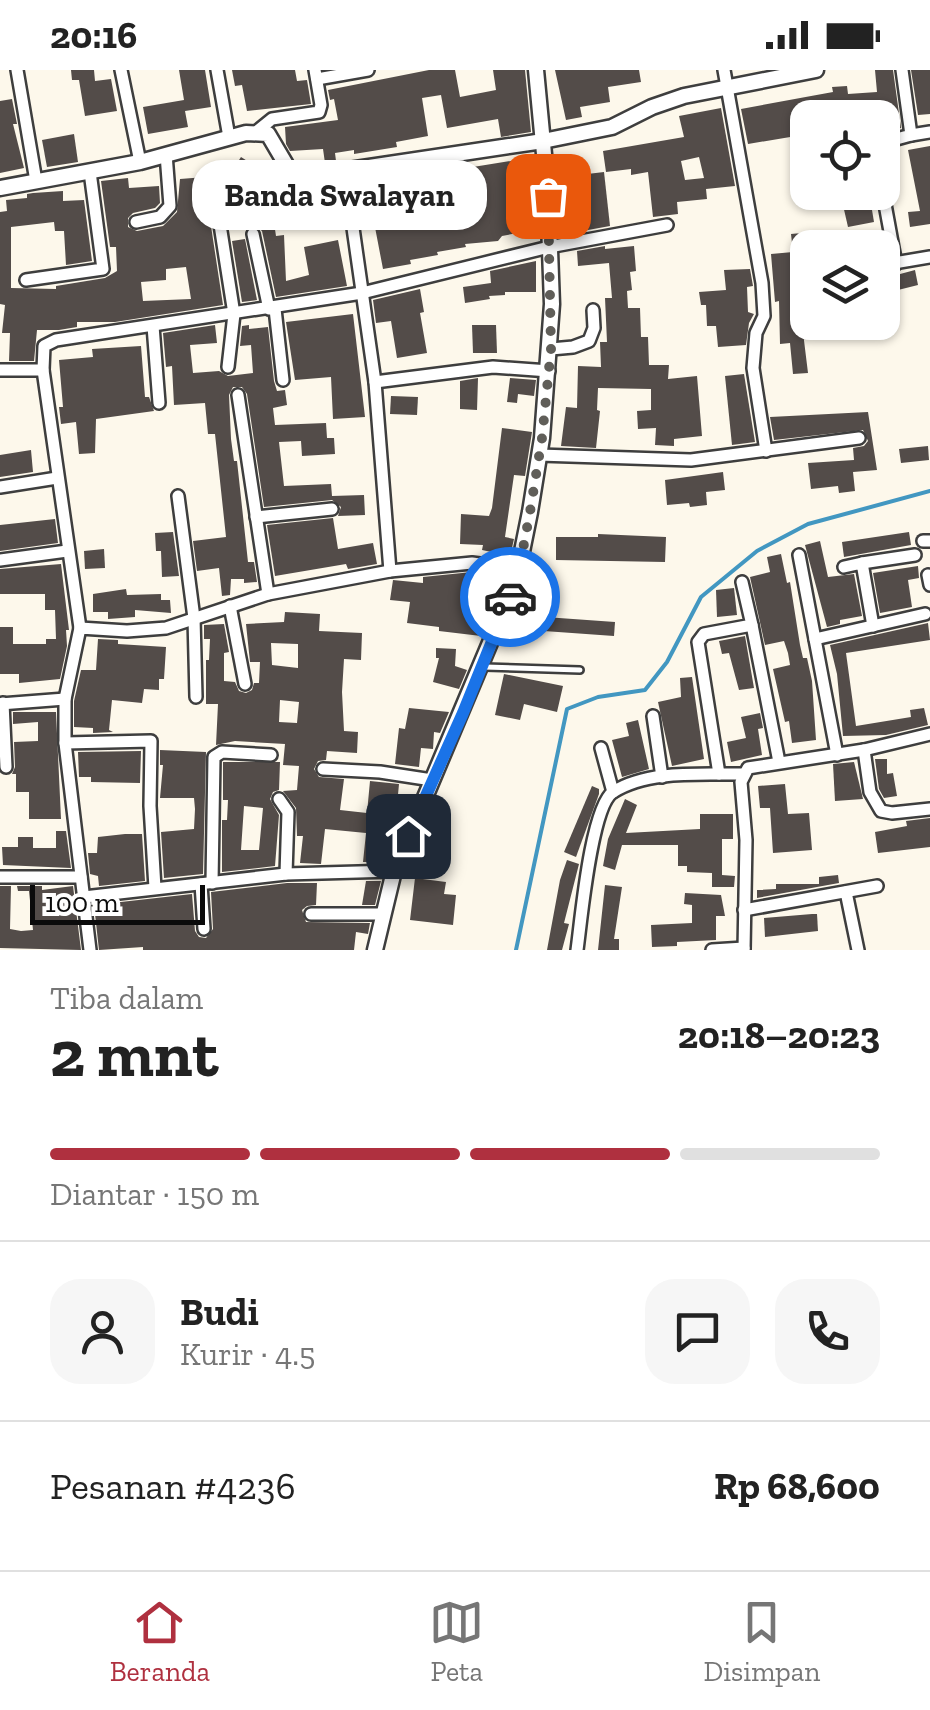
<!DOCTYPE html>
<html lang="id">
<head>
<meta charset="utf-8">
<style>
	:root { --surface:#fff; --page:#f6f6f6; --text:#222; --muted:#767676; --line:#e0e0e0; --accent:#af303f }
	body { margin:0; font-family:"Zilla Slab",serif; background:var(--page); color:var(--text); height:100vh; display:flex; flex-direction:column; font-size:38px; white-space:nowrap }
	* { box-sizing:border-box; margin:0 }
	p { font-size:32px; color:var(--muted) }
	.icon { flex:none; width:55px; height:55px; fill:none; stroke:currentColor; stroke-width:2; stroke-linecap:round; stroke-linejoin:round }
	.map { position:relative; height:880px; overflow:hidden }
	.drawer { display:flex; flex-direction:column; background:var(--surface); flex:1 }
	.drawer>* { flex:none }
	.controls { position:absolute; left:790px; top:30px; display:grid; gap:20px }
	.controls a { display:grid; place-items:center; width:110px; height:110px; border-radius:20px; background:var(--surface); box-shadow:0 2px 8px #0004; font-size:50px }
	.scale { position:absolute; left:30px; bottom:25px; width:175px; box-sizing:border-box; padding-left:10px; border:5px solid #0b0b0b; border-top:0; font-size:28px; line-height:35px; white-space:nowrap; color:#0b0b0b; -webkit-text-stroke:8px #fff; paint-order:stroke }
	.pin { position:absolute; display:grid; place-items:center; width:85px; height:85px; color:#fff; margin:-42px; border-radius:20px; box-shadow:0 5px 15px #0006 }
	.courier { position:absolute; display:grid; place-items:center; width:100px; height:100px; margin:-50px; border:8px solid #1a73e8; border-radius:50%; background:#fff; color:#222; box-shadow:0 2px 12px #0007 }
	.bubble { position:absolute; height:70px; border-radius:30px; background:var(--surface); box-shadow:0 2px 8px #0004; font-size:32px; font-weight:700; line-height:70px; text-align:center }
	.summary em { font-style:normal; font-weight:700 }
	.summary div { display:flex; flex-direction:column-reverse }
	.summary { display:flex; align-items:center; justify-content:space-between; height:170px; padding:0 50px }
	h1 { font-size:65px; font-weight:700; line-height:75px }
	.bar { display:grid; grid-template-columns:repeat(4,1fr); gap:15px 10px; align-content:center; height:120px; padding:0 50px }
	.bar i { height:12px; border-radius:8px; background:var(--line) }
	.bar .active { background:var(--accent) }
	.bar p { grid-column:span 4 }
	.line { display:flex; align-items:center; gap:25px; padding:0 50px; border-top:2px solid var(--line) }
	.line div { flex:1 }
	.round { display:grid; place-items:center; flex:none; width:105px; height:105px; border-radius:30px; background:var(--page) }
	.status { display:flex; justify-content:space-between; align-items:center; height:70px; padding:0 50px; background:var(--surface); direction:ltr }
	.status svg { height:28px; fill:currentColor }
	.tabs { display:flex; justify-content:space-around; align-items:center; height:140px; border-top:2px solid var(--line); background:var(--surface); font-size:28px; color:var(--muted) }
	.tabs a { display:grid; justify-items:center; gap:5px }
	.tabs .active { color:var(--accent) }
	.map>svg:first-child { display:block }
</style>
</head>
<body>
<div class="status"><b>20:16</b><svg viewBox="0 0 49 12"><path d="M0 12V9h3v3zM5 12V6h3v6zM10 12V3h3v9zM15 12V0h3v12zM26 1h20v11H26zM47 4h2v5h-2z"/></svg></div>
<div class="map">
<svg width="930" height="880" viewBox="0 0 930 880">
	<rect width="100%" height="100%" fill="#fdf8eb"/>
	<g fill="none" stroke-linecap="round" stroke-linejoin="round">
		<!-- stream -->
		<polyline stroke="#4297c1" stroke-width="4" points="516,880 567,639 598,627 645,620 667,592 701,527 757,481 808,454 930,421"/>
	</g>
	<!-- building -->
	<g fill="#534c49" fill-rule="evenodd">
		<polygon points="71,0 94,0 95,11 111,9 117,41 85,46 79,10 72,10"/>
		<polygon points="179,0 205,0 211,37 185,41 188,57 148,64 143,37 184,30"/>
		<polygon points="232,0 295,0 297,11 307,10 311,34 247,41 242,15 235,16"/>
		<polygon points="429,0 455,0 460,27 496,20 493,0 525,0 531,62 501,67 498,49 447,58 441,25 422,28 428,66 396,72 397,77 354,84 354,80 335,83 336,91 325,93 323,79 290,81 286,74 285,57 338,50 334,29 330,30 328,20"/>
		<polygon points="555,0 639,0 641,12 608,17 610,32 580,37 582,47 566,50"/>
		<polygon points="875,0 893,0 901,58 882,62 882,48 867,48 866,42 830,45 831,48 808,48 808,64 748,74 741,39 833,22 832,17 847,16 848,24 877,22"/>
		<polygon points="911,0 930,0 930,44 918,45"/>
		<polygon points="12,29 17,54 13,54 24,98 0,103 0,31"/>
		<path d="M721 38 735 116 706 119 707 129 677 132 678 144 653 147 648 102 631 105V99L606 102 603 81 684 67 679 46ZM699 87 704 108 685 110 681 91Z"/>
		<polygon points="74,64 78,92 47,97 42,70"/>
		<polygon points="930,76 930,154 910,157 908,142 920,141 908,80"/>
		<polygon points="241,87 265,102 247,131 279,126 282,145 273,146 276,166 284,165 286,211 309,205 304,177 338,170 347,216 276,227 262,161 255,155 247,157 242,121 226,110"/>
		<polygon points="517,90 523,120 535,118 539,159 502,166 498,171 465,174 466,177 437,182 438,185 410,190 411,194 383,199 374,152 366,154 360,116 400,109 407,151 449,140 442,102"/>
		<polygon points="604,102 610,156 577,162 571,106"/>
		<path d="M218 106 220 133 211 135 209 143 223 235 115 252H77V257L59 260H37L34 291H9L10 263H2L5 235 0 234V142L7 141 6 130 27 128V124L33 123 63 121V131L84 130 92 191 66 195 64 161H55L54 152 11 157V218L56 219V216L105 208 117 201 116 177H110L101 111 128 108 129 118 159 116 160 133 155 138 133 143 128 148V157L137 161 163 156 177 142 180 109ZM186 197 191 229 143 231 141 212 166 210V199Z"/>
		<polygon points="840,122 869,122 874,152 848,157"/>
		<polygon points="812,162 814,178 808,178 808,246 801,246 808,303 793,304 790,273 780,274 779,231 775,232 771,184 793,182 791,164"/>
		<polygon points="245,169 257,230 242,232 232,171"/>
		<polygon points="605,176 605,179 634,176 636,201 630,202 632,220 627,221 628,238 640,238 641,267 648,267 649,295 669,295 668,309 697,306 702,366 674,369 674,376 655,375 656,358 638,359 637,341 651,340 651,319 598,318 597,340 600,341 596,378 561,376 566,337 577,338 578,296 601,297 600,272 607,272 605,228 612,228 609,193 578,196 577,181"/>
		<polygon points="536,191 536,222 505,222 505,225 489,226 490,229 465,233 463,217 491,213 490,201"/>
		<polygon points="750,199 753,216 747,217 748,242 754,244 749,253 746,275 718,277 716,256 707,256 706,235 701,235 699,222 726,220 724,200"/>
		<polygon points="915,200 918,215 882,224 882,204 889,203 889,207"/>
		<polygon points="420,219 424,242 420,243 427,283 397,288 391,251 376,253 373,230"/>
		<polygon points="353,244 365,347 333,349 331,307 295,310 286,252"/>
		<polygon points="215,255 217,273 190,275 193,303 219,301 228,306 253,303 251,275 240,276 242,256 249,255 249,259 268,257 274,311 277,321 285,320 287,335 273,338 275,355 326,353 327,368 334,368 335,384 302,386 301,371 279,372 284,416 331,414 332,426 364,425 365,445 338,446 341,437 332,430 264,437 247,324 242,317 233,317 229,325 231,369 234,391 237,391 248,492 254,492 257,512 244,513 244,509 231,509 230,525 222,526 219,498 197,501 193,471 226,467 215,364 208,364 205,333 174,335 172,296 166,297 163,263"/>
		<polygon points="472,255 496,255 497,283 473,283"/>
		<polygon points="141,276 145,327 149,327 154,341 96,349 95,383 79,384 76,352 61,354 59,337 63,337 59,290 93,287 92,279"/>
		<polygon points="744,304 755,372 732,375 725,306"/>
		<polygon points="478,308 477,340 460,339 460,311"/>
		<polygon points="510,308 536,310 534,326 518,324 517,333 507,332"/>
		<polygon points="391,326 418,327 417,345 390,344"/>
		<polygon points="868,342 877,400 853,402 855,421 839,423 838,416 811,419 808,393 854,390 853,378 864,376 868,371 863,360 774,370 770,347"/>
		<polygon points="502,358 532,362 525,406 514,405 505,467 514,469 510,486 482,480 483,475 460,474 461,444 489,446 492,438"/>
		<polygon points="928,376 929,390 901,393 899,379"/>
		<polygon points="31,380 33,402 0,407 0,385"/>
		<polygon points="723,402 725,420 706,422 707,435 690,437 689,433 667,435 665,410"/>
		<polygon points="333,448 338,479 373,473 377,494 348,499 346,494 275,506 267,455"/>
		<polygon points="55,449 58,473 0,481 0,455"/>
		<polygon points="173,462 179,506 162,507 161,481 156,481 155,463"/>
		<polygon points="909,462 911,475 844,487 842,472"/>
		<polygon points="598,464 666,467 665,492 556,490 556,467 598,467"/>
		<polygon points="820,471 828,507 854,504 862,546 840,550 840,554 827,557 805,475"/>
		<polygon points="104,479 105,498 85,499 84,481"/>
		<polygon points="781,484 787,513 790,512 800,575 803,588 807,588 812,611 816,670 792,673 789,651 785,652 773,599 790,595 788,583 784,571 765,575 750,507 770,502 767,487"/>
		<polygon points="61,494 69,560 66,560 67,576 60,609 19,613 19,604 0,604 0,557 13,557 13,574 46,574 46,569 56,569 55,540 45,540 45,524 0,524 0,499"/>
		<polygon points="918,496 919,508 908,510 912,537 880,543 873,503"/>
		<polygon points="472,502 506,507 503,513 497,512 496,516 480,512 479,537 493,538 481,566 439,561 439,557 407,553 410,532 390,530 393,510 423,513 423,507"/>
		<polygon points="734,518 737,545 717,547 716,520"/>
		<polygon points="126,519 127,525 161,524 161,530 170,530 171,543 135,540 135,547 108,549 108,542 93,542 93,524"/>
		<path d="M285 542 320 544 319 561 362 563 361 590 344 589 342 622 344 661 358 662 357 683 327 681 326 690 318 691 314 699 319 707 344 709 340 740 367 743 370 711 399 714 393 777 386 792H363L366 763 325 759 321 794 300 793 303 766H297L296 738 283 721 297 720 299 696 283 695 285 674 235 671 216 675 218 634H206V590H209L210 569H204V555L224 554 229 582 224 583V611L235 612 239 621 246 623 252 620 254 613H259L260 592H250L246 554 284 552ZM271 573 298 574V598L272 595ZM280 630 299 632 297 653 279 652Z"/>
		<polygon points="545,547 615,552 614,566 544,561"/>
		<polygon points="928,553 930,570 846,583 856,656 911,647 910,640 924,638 928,655 886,665 843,666 837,604 830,575"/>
		<polygon points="745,566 754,618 739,620 729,583 722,584 719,571"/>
		<polygon points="98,569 118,570 118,574 166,577 164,609 159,609 159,620 144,619 142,633 112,630 109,660 113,662 93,663 93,658 74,657 74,631 81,600 96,600"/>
		<polygon points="436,578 456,579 455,596 467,600 459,619 433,612 439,588 436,588"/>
		<polygon points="504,604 563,616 557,642 524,634 520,650 495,645"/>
		<polygon points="692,607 704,689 672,696 658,632 681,627 680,608"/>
		<polygon points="409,638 449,642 440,663 434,662 433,679 421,678 419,697 395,694 399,658 405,659"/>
		<polygon points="13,642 56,642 61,749 29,749 29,722 16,722 16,704 12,704 15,697 14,672 38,671 38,652 13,654"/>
		<polygon points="760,643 763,658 758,659 762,685 731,692 727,672 746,668 741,647"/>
		<polygon points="638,650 649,699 622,707 612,670 629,666 626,653"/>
		<polygon points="160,680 206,682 203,804 164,808 161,762 194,759 195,739 194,728 160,728 163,695 160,695"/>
		<polygon points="141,681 140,713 91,712 91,707 79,707 78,682"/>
		<polygon points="875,689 887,689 887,704 893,703 897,726 884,728 879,719"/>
		<path d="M223 692H280L279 720 273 722 270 729 279 745 275 796 222 802V750H227L228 730H223ZM244 736 263 738 259 780H241Z"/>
		<polygon points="854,692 863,729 835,731 833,694"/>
		<polygon points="785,714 788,744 809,743 812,780 773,783 770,738 760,738 758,716"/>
		<polygon points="592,716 599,719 599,724 576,787 564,782"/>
		<polygon points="625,729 637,735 626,763 700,759 700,744 733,744 733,769 722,769 722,805 735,806 734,817 712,817 712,803 687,802 687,796 678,796 678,775 622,775 615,800 603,796 608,769"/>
		<polygon points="930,748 930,777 878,783 875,762 907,756 906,751"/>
		<polygon points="56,761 66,761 71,798 3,795 2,777 18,777 18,767 33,767 33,778 56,778"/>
		<polygon points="125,764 142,764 145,811 99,816 98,806 90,804 88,783 97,783 98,767"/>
		<polygon points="425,775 448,779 445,794 422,790"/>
		<polygon points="567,790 579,794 564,853 569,854 562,880 547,880 560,810"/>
		<polygon points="838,805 839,813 757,828 757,820 776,819 776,814 819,814 819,807"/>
		<polygon points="415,808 446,812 444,824 456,825 453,855 410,850"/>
		<polygon points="366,811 381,811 375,835 362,835"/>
		<polygon points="287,813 317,813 316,835 307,836 302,840 306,852 370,853 368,864 356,862 354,880 143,880 143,877 99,880 94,835 192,824 195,861 199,867 206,868 213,859 211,822"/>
		<polygon points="605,815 622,817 614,869 619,869 619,880 598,880"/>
		<polygon points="0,816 11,816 10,859 21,861 33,860 29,821 18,821 17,816 42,816 42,820 73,816 81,880 0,878"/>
		<polygon points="685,823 721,825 725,846 716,846 716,870 677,872 677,876 652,877 651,855 692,853 692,835 684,834"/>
		<polygon points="812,844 817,844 818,861 765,867 764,848"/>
	</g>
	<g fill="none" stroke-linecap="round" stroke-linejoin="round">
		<defs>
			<polyline id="service" points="485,597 580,600"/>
			<g id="minor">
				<polyline points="17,0 36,111"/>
				<polyline points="121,0 140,92"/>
				<polyline points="217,0 229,67"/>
				<polyline points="724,0 762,213 764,246 756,263 753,298 766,381"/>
				<polyline points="317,9 368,0"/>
				<polyline points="256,62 272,49 319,42 321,35 315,0"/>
				<polyline points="911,65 930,62"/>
				<polyline points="882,73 911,65 902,0"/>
				<polyline points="345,102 375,312 390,501"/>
				<polyline points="882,118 896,194"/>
				<polyline points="218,142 234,244 228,297"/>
				<polyline points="136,152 160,147 170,136 166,84"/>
				<polyline points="253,164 269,239"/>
				<polyline points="882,195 930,187"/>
				<polyline points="26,210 103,199 90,102"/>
				<polyline points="275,239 283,310"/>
				<polyline points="153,256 159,333"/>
				<polyline points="551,279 573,277 589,271 594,258 593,240"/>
				<polyline points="0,300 43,300 44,276 56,270 362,223 549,177 667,155"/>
				<polyline points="43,300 80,558"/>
				<polyline points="375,312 493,297 549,301"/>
				<polyline points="238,325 268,524"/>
				<polyline points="539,385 691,390 859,368"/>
				<polyline points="0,417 57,408"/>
				<polyline points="178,426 194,548 196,627"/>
				<polyline points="256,447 332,439"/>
				<polyline points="923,471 930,471"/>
				<polyline points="799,485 837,685"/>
				<polyline points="0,490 67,481"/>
				<polyline points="862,493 915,485"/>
				<polyline points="844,497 862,493 873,556"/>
				<polyline points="928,505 930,515"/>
				<polyline points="230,536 245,614"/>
				<polyline points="752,555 779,692"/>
				<polyline points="815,569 925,544"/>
				<polyline points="3,633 6,697"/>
				<polyline points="0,634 65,629"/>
				<polyline points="653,646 662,707"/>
				<polyline points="65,673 151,671 150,736 155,818"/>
				<polyline points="601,678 613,722"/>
				<polyline points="864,680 870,722 881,741 892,743 930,739"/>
				<polyline points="323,699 380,702 432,710"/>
				<polyline points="719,704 698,572 704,564 752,555 742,512"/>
				<polyline points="279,729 288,742 286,804"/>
				<polyline points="0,807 81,807"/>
				<polyline points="212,813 214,687 222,682 271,685"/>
				<polyline points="201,814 204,859"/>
				<polyline points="846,822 858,880"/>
				<polyline points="84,827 286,804 394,801"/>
				<polyline points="744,840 877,816"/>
				<polyline points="311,844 383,844"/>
				<polyline points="90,880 65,673 65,629 80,558 127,561 166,558 268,524 390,501 472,493 519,499"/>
				<path d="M577 880C581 851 591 737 613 722 649 699 704 705 744 704"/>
				<polyline points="712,880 744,878"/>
				<polyline points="744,880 746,770 741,712 748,698 864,680 930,664"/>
			</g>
			<g id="tertiary">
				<polyline points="0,118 140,92 246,63 268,64 288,98 309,106 543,71 612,57 652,37 684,26 816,0"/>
				<polyline points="375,880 394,801 516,511 530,442 542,368 552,234 548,126 536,0"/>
			</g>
		</defs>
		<!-- service casing -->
		<use href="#service" stroke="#3e3e3e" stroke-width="10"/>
		<!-- minor casing -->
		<use href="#minor" stroke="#3e3e3e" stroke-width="16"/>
		<!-- tertiary casing -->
		<use href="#tertiary" stroke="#3e3e3e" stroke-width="19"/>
		<!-- service -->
		<use href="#service" stroke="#fff" stroke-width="5"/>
		<!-- minor -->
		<use href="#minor" stroke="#fff" stroke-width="11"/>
		<!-- tertiary -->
		<use href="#tertiary" stroke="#fff" stroke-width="14"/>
	</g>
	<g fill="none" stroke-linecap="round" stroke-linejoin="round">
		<!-- done -->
		<polyline stroke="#605e59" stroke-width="10" stroke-dasharray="0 18" points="510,527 519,500 530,442 542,368 551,279 548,126"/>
		<!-- route -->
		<polyline stroke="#1a73e8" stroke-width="12" points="408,766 463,643 510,527"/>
	</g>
</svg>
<div class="controls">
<a><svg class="icon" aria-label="locate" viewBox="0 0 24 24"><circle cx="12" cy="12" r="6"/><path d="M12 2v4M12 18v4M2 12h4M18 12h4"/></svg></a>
<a><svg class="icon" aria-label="layers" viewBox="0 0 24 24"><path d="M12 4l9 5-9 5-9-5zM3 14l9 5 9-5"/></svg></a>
</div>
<div class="scale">100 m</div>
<div class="pin" style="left:548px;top:126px;background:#ea580c"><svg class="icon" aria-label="bag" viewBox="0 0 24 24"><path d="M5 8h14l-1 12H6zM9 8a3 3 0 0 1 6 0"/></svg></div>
<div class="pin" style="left:408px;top:766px;background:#1f2937"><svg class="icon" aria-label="home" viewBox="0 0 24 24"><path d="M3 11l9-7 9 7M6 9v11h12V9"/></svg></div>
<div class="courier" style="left:510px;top:527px"><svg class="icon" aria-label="car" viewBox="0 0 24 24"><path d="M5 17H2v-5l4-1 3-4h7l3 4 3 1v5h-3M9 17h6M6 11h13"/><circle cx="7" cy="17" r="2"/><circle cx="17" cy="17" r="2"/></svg></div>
<div class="bubble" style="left:192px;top:90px;width:295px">Banda Swalayan</div>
</div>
<section class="drawer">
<div class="summary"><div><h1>2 mnt</h1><p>Tiba dalam</p></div><em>20:18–20:23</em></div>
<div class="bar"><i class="active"></i><i class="active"></i><i class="active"></i><i></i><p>Diantar · 150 m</p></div>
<div class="line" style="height:180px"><a class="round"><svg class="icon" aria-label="person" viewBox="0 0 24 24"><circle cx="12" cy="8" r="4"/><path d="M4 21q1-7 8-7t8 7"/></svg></a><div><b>Budi</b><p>Kurir · 4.5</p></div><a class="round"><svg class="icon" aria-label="chat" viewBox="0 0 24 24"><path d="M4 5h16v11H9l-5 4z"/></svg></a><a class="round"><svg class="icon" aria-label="phone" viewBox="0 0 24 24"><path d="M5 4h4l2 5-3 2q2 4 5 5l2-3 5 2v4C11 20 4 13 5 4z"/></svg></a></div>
<div class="line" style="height:130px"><div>Pesanan #4236</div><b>Rp 68,600</b></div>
</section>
<nav class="tabs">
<a class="active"><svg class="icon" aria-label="home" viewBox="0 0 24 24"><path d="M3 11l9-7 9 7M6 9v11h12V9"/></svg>Beranda</a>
<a><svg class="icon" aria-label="map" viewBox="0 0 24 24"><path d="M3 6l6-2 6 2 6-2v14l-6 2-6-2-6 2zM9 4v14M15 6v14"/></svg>Peta</a>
<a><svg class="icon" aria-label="saved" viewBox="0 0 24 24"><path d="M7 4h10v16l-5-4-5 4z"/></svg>Disimpan</a>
</nav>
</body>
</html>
